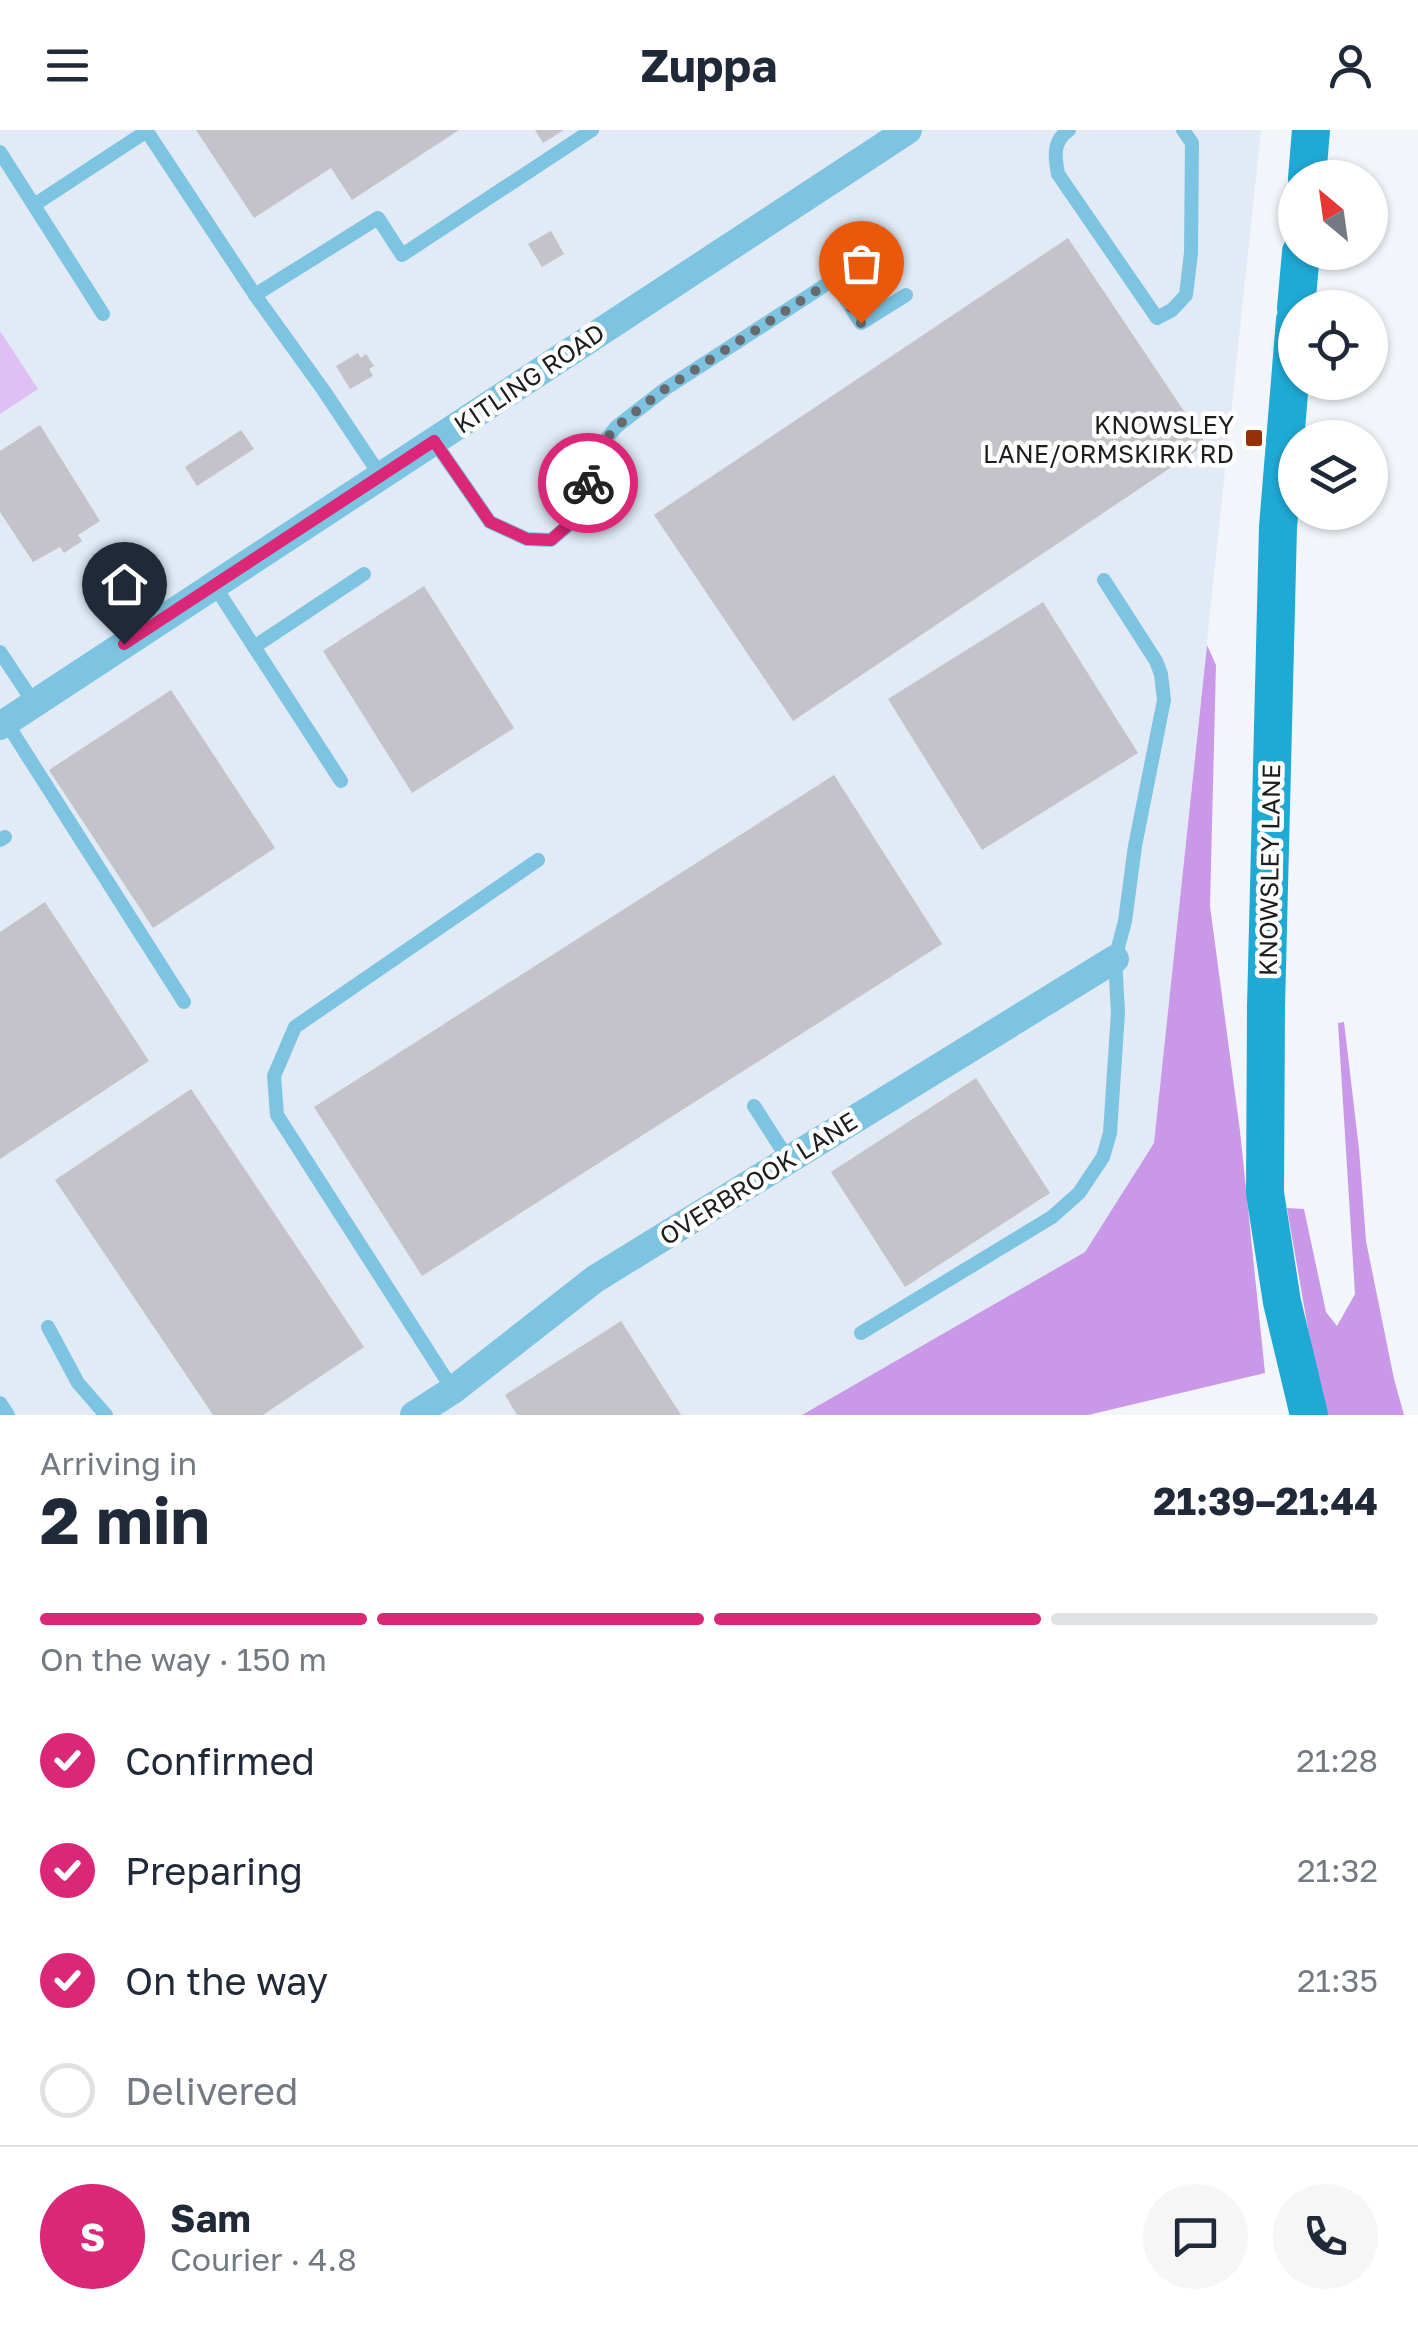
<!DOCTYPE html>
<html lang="en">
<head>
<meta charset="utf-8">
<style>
	:root { --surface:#fff; --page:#f6f6f7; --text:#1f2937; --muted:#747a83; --line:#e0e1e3; --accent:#db2777 }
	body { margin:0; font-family:"Golos Text",sans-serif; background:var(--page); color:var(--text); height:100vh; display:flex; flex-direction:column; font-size:38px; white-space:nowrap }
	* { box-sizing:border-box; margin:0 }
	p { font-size:32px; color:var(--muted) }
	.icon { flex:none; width:55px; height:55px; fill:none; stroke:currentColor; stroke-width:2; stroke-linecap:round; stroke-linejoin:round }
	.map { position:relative; height:1285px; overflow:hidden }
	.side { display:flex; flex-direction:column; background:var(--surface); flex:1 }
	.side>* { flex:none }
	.needle { width:65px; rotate:331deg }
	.fabs { position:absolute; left:1278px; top:30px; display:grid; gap:20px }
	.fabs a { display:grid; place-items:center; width:110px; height:110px; border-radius:50%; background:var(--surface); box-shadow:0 2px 8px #0004; font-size:50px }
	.pin { position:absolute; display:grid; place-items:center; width:85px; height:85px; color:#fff; margin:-102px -42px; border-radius:50% 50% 50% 0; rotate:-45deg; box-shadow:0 0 10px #0007 }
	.pin .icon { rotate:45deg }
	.courier { position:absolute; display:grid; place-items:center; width:100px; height:100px; margin:-50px; border:8px solid #db2777; border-radius:50%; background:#fff; color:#222; box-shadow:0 2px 12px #0007 }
	.summary em { font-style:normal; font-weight:700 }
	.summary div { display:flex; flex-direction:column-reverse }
	.summary { display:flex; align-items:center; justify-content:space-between; height:170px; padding:0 40px }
	h1 { font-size:65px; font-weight:700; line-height:75px }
	.bar { display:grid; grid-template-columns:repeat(4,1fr); gap:15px 10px; align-content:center; height:120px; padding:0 40px }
	.bar i { height:12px; border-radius:8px; background:var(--line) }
	.bar .active { background:var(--accent) }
	.bar p { grid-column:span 4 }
	.line { display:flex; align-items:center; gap:25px; padding:0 40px; border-top:2px solid var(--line) }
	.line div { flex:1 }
	.round { display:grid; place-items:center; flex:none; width:105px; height:105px; border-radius:52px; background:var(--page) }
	ol { padding:0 40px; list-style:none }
	li { display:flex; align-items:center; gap:30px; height:110px }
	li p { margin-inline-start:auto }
	li .icon { padding:10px; border-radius:50%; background:var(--accent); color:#fff; stroke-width:4 }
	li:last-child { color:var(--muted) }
	li i { width:55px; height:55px; border:5px solid var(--line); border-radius:50% }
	header { display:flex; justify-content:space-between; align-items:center; height:130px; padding:0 40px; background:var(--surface); font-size:45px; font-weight:700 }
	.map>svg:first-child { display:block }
</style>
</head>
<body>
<header><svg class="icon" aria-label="menu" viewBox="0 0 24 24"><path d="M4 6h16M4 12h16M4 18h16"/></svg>Zuppa<svg class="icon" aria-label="person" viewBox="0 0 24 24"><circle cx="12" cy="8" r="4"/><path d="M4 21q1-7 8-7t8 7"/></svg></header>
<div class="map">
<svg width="1418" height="1285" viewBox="0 0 1418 1285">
	<rect width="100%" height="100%" fill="#f2f6fb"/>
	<!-- built -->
	<polygon fill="#e1eaf5" points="0,0 1261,0 1154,1013 1085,1122 802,1285 0,1285"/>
	<!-- green -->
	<polygon fill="#e0bff5" points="0,201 38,259 0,284"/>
	<!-- forest -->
	<g fill="#c998e8">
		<polygon points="1207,515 1216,535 1210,776 1240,1001 1265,1243 1088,1285 802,1285 1085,1122 1154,1013"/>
		<polygon points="1344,892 1359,1019 1366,1111 1394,1249 1404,1285 1323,1285 1287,1078 1304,1079 1326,1182 1337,1196 1355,1164 1338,893"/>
	</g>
	<!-- building -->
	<g fill="#c3c3c9">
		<polygon points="196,0 459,0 352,70 331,38 254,88"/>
		<polygon points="535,0 564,0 543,13"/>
		<polygon points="551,101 564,124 542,137 528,114"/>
		<polygon points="1068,108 1206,314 793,591 654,385"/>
		<polygon points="358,223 361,228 366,224 374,236 369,239 373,246 350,259 336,236"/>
		<polygon points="40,295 100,391 78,405 82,411 64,423 60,417 33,432 0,382 0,321"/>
		<polygon points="241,300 254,319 197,356 185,337"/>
		<polygon points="424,456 514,598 412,663 323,521"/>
		<polygon points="1043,472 1138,623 982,720 888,569"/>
		<polygon points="171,560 275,718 153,798 49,640"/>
		<polygon points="834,645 942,814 422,1146 314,977"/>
		<polygon points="45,772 149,931 0,1029 0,802"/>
		<polygon points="976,948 1050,1063 905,1157 831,1042"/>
		<polygon points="191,959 364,1217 263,1285 213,1285 55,1050"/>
		<polygon points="621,1191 681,1285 517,1285 505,1265"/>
	</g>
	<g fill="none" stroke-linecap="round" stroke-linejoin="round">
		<!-- lane -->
		<g stroke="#7cc4e1" stroke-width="14">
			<polyline points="146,0 255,165 378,88 402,125 592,0"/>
			<path d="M1069 0C1052 11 1055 27 1058 44L1157 188 1172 180 1186 165 1191 123 1192 13 1183 0"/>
			<polyline points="0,22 103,184"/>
			<polyline points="34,75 147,1"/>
			<polyline points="255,165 324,261 380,345"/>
			<polyline points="434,311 490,392 527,409 551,410 577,388 586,360 593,326 616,297 665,259 833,150 861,193 906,165"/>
			<polyline points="214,455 341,651"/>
			<polyline points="254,517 364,444"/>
			<polyline points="0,522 34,573"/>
			<polyline points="6,592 184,872"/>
			<polyline points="0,710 5,707"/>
			<polyline points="754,976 788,1029"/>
			<polyline points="48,1197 78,1253 106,1285"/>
			<polyline points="861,1203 1052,1087 1079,1063 1103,1027 1110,1003 1118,882 1115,829 1125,791 1135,716 1164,570 1161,544 1156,531 1104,450"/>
			<polyline points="453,1260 277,985 274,946 295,897 538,730"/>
			<polyline points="0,1273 8,1285"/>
		</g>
		<!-- street -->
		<g stroke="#7cc4e1" stroke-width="28">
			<polyline points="0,596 908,0"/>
			<polyline points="414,1285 453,1260 595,1149 1115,829"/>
		</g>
		<!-- secondary -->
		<g stroke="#1faad5" stroke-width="38">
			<polyline points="1307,48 1311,0"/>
			<polyline points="1296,178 1301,122"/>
			<polyline points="1295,190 1278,397 1266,877 1265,1063 1282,1172 1309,1285"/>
		</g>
	</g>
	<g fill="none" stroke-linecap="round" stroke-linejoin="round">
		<!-- done -->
		<polyline stroke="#686a6d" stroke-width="10" stroke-dasharray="0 18" points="588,353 593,326 616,297 665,259 833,150 861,193"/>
		<!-- route -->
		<polyline stroke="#db2777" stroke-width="12" points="124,514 434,311 490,392 527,409 551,410 576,388 588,353"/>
	</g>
	<!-- markers -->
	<rect fill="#963106" stroke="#fff" stroke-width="4" x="1244" y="298" width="20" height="20" rx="5"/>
	<g text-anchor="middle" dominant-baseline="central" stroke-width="9" stroke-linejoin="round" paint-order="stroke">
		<!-- street labels -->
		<g font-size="25" fill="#1d1e20" stroke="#fff">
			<text transform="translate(529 248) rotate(-34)">KITLING ROAD</text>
			<text transform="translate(1269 740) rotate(-89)">KNOWSLEY LANE</text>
			<text transform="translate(758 1048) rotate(-32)">OVERBROOK LANE</text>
		</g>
		<!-- poi labels -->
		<g font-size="25" fill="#1d1e20" stroke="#fff" text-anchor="end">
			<text x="1234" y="294">KNOWSLEY<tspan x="1234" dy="29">LANE/ORMSKIRK RD</tspan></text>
		</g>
	</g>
</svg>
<div class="fabs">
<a><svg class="needle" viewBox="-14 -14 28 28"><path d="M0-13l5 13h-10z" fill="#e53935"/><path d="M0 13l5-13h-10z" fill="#747a83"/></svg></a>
<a><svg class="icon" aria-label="locate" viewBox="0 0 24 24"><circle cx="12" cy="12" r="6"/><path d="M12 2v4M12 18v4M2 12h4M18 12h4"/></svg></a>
<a><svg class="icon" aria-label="layers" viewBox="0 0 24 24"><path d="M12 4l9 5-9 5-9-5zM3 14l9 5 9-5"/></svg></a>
</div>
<div class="pin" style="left:861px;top:193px;background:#ea580c"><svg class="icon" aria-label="bag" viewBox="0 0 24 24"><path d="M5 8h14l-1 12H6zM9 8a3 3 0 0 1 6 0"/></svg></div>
<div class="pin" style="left:124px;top:514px;background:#1f2937"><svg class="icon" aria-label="home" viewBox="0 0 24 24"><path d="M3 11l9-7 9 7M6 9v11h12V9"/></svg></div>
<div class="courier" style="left:588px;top:353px"><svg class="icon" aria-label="bike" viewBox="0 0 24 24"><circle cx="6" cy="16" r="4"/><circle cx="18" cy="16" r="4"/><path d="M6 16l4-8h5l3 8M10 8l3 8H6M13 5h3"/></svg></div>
</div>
<section class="side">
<div class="summary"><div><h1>2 min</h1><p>Arriving in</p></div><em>21:39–21:44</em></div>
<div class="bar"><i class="active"></i><i class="active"></i><i class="active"></i><i></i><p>On the way · 150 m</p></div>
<ol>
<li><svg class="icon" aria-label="check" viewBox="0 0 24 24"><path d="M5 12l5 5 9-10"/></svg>Confirmed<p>21:28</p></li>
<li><svg class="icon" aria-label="check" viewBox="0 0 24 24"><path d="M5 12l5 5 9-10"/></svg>Preparing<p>21:32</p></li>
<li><svg class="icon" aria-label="check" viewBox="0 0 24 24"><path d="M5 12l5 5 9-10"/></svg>On the way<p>21:35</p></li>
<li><i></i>Delivered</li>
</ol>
<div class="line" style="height:180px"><b class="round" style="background:var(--accent);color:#fff">S</b><div><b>Sam</b><p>Courier · 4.8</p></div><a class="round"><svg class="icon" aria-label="chat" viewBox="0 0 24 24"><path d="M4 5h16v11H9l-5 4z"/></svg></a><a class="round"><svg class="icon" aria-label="phone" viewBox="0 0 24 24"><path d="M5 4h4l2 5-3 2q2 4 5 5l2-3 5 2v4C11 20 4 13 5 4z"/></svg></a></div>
</section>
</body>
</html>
